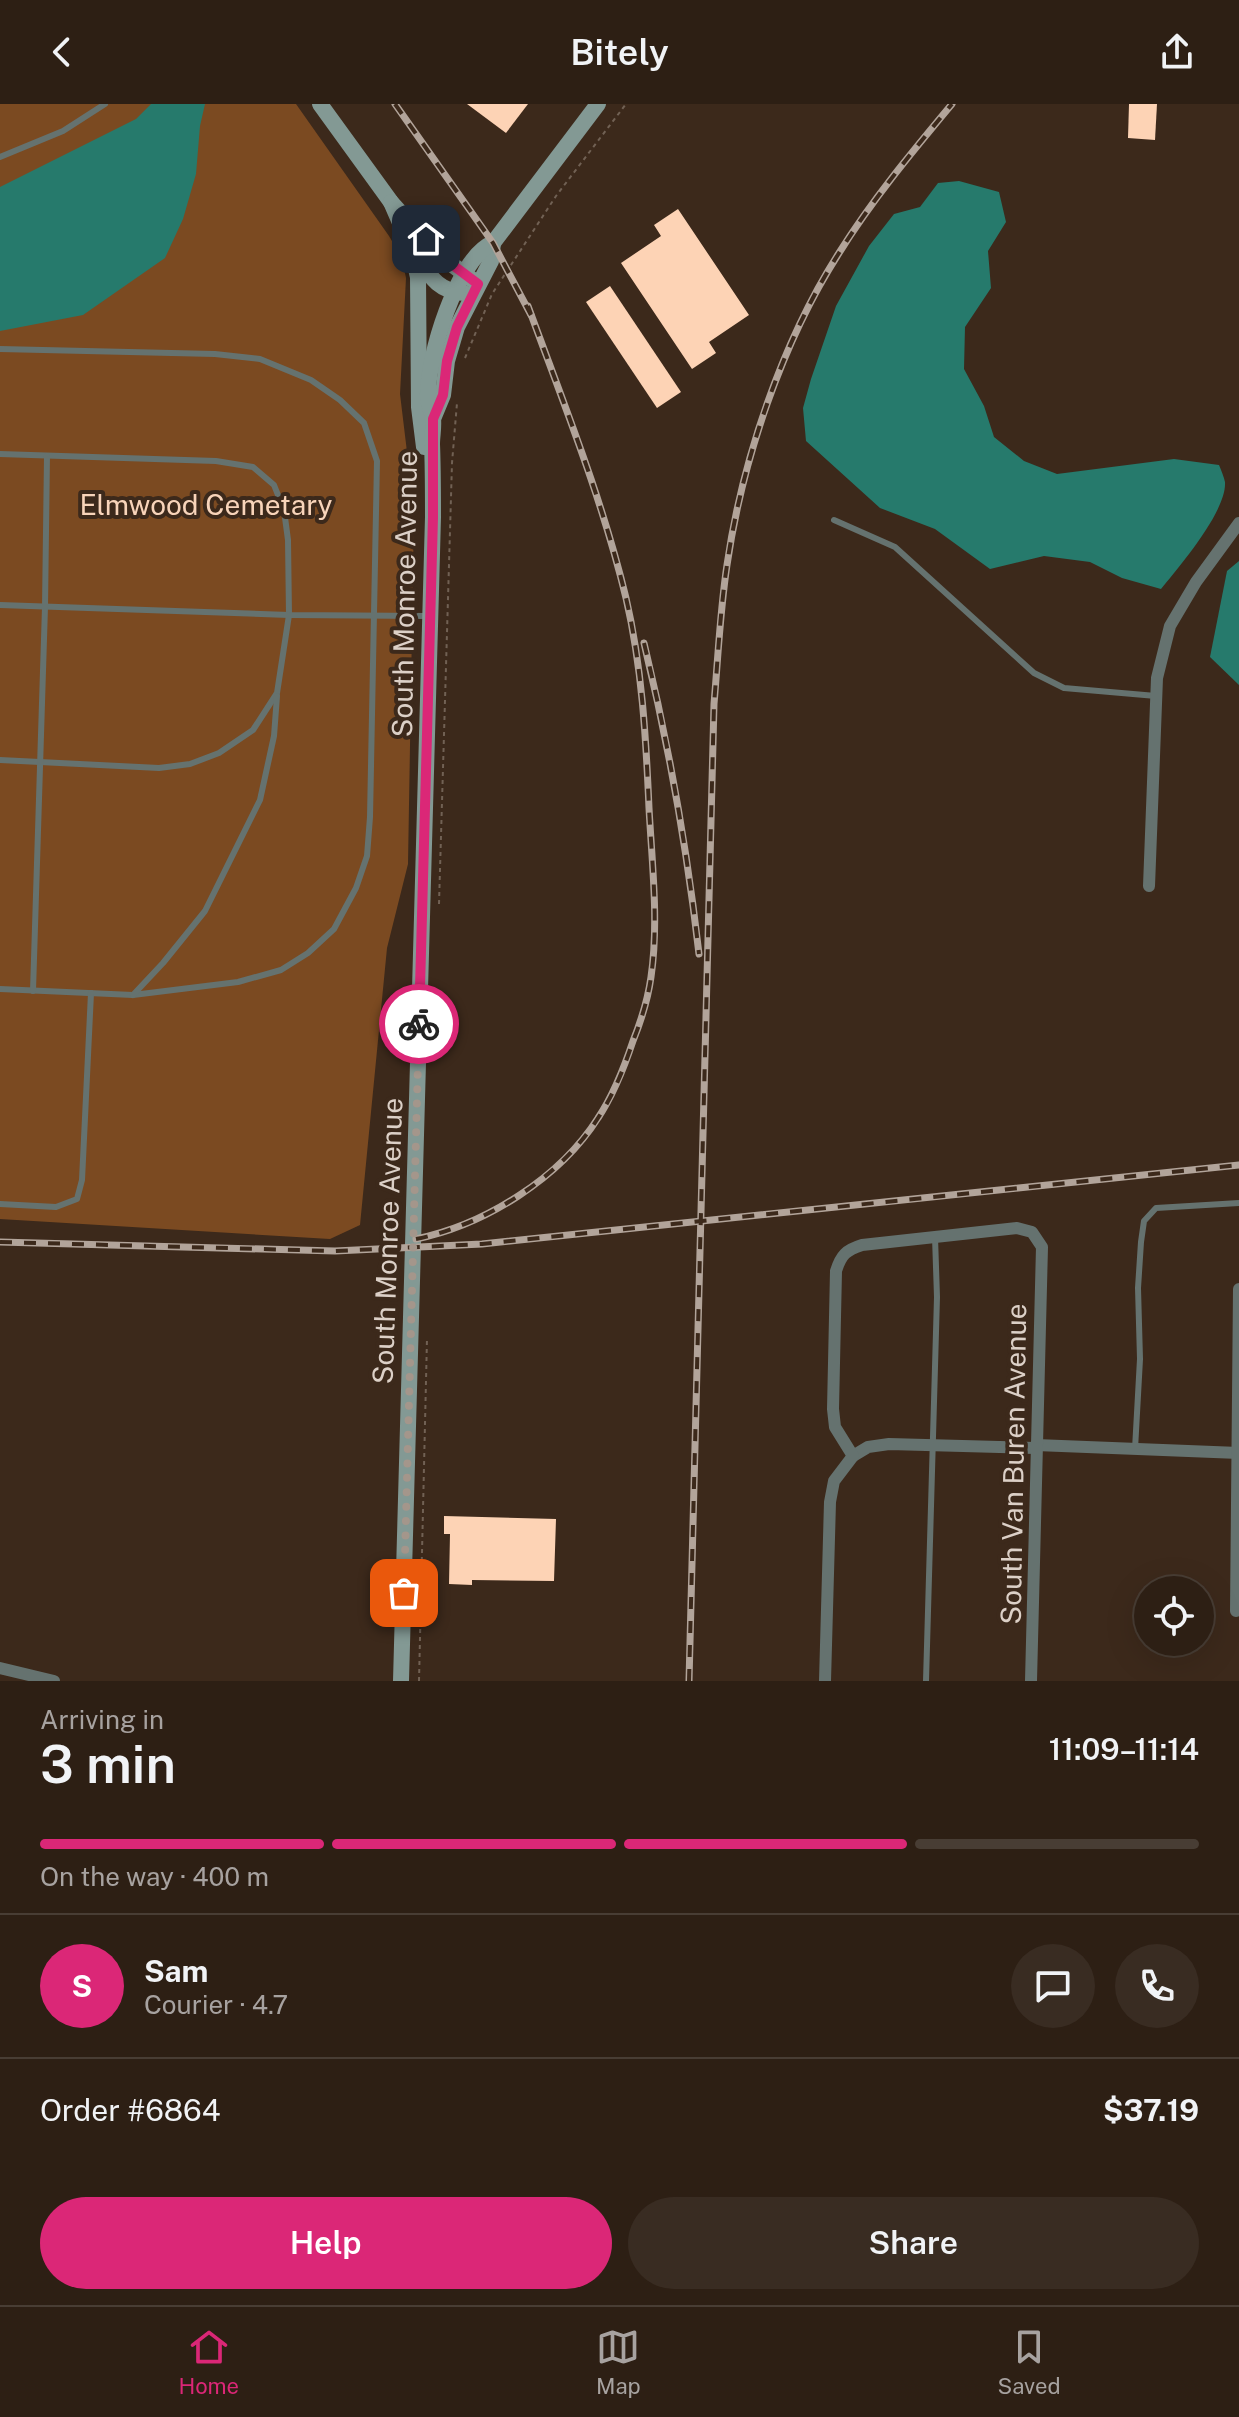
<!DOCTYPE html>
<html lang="en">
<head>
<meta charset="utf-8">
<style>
	:root { --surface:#2d1f14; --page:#392c22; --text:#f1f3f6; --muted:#a7a2a0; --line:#483d34; --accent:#db2777 }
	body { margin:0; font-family:"Public Sans",sans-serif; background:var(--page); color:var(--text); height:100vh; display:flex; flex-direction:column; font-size:30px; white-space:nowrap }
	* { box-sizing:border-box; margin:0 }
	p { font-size:26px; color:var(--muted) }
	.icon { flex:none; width:44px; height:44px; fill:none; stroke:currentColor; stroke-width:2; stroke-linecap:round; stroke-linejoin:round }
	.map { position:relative; height:1577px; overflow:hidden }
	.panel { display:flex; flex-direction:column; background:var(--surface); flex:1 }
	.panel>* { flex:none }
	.tools { position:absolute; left:1134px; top:1472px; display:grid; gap:16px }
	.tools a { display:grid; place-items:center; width:80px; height:80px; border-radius:50%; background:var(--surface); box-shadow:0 8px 32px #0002,0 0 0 2px var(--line); font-size:40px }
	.pin { position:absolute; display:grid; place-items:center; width:68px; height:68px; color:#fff; margin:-34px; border-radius:16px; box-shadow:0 4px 12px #0006 }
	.courier { position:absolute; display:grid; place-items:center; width:80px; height:80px; margin:-40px; border:6px solid #db2777; border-radius:50%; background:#fff; color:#222; box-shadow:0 2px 10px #0007 }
	.head em { font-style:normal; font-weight:600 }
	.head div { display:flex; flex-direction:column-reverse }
	.head { display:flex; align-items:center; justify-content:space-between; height:136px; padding:0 40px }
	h1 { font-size:52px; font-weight:600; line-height:60px }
	.bar { display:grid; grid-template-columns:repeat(4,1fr); gap:12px 8px; align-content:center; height:96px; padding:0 40px }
	.bar i { height:10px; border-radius:6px; background:var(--line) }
	.bar .on { background:var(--accent) }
	.bar p { grid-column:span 4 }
	.line { display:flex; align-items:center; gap:20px; padding:0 40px; border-top:2px solid var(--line) }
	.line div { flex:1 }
	.round { display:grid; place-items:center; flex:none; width:84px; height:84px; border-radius:42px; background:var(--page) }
	.button { display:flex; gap:16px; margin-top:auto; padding:16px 40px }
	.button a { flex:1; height:92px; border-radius:48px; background:var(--accent); color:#fff; font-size:32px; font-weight:600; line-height:92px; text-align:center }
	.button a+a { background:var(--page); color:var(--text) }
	header { display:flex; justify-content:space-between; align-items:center; height:104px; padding:0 40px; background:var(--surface); font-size:36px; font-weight:600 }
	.dock { display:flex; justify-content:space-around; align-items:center; height:112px; border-top:2px solid var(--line); background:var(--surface); font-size:22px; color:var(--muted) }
	.dock a { display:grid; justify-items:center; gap:4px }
	.dock .on { color:var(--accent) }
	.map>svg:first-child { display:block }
</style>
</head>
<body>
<header><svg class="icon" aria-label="back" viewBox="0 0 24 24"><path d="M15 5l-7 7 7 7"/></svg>Bitely<svg class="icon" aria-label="share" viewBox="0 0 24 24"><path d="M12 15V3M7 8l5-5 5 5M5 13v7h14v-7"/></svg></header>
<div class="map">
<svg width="1239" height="1577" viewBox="0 0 1239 1577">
	<rect width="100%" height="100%" fill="#3c291b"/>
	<!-- green -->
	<polygon fill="#7b4a21" points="0,0 296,0 389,132 402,154 406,174 400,290 414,406 408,760 387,844 360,1121 330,1135 0,1115"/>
	<!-- water -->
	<g fill="#267a6c">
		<polygon points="151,0 205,0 200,22 196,70 183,115 165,154 83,211 0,227 0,83 136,15"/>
		<path d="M959 77 999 88 1006 118 988 147 991 184 965 223 964 265 984 302 994 333 1024 357 1057 370 1174 355 1219 361C1221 366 1224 373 1225 378 1227 407 1179 463 1161 485L1122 474 1090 458 1044 452 990 465 935 425 880 404 806 337 803 304 811 275 836 202 869 142 894 110 920 103 938 79Z"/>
		<polygon points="1239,457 1239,581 1210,553 1227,467"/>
	</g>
	<!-- building -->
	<g fill="#fdd3b5">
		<polygon points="467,0 528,0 506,29"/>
		<polygon points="1129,0 1157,0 1155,36 1128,34"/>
		<polygon points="678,105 749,211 709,238 716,249 692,265 621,159 661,132 654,121"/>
		<polygon points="610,182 681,288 657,304 586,198"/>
		<polygon points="444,1412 556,1415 554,1477 472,1476 472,1481 449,1480 450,1430 444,1430"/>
	</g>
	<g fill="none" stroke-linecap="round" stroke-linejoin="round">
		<!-- path -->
		<g stroke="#716154" stroke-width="2" stroke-dasharray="4 4" stroke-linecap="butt">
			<polyline points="465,254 492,190 556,92 626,0"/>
			<polyline points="439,800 452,359 457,299"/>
			<polyline points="419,1577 427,1234"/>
		</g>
		<!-- lane -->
		<g stroke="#65726f" stroke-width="6">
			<polyline points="0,53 63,27 105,0"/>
			<polyline points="0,245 215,250 260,255 311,276 340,296 364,319 377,357 370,713 367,752 356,784 334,825 308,849 281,866 238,878 133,891 0,885"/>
			<polyline points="0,350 216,357 253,363 274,381 284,406 288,436 289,511 277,589 253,626 219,649 190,660 159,664 0,656"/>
			<polyline points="834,416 895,443 1034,569 1064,584 1156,592"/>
			<polyline points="0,501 289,511 427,512"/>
			<polyline points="33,887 45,503 47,352"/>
			<polyline points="133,891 163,859 205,807 260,696 274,632 277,592"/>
			<polyline points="0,1100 56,1103 77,1095 82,1076 91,889"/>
			<polyline points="1135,1345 1140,1255 1138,1184 1141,1138 1144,1117 1156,1104 1239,1099"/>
			<polyline points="926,1577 937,1193 935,1133"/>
		</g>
		<!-- street -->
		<g stroke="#65726f" stroke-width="12">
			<polyline points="1149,782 1157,574 1170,522 1196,478 1239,419"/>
			<polyline points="1036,1341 1239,1349"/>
			<polyline points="853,1352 868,1343 889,1340 1036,1344"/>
			<polyline points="1236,1507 1239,1185"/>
			<polyline points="0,1564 54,1577"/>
			<path d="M825 1577 830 1398 834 1377 853 1352 835 1323 833 1305 836 1167C841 1151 846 1146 862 1141L1017 1124 1032 1128 1042 1143 1031 1577"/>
		</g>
		<!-- secondary -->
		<g stroke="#839994" stroke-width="16">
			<polyline points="320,0 391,98 438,150 478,180"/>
			<polyline points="391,98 411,144 418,173 419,303 424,343"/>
			<path d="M418 155C431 174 440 188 464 189"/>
			<polyline points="433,315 443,291 447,257 457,223 491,157 493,139"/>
			<path d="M401 1577 433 413C433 389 433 364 432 340 432 332 434 323 433 315 432 307 428 300 428 292 427 254 457 154 493 139L598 0"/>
		</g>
		<defs>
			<g id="rail">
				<polyline points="395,0 493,139 531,211"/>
				<path d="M644 539C669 642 687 745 699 850"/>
				<path d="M416 1135C485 1121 560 1074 598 1014 614 990 624 964 633 937 641 917 648 895 651 873 659 818 652 760 649 704 646 634 642 563 626 494 602 394 563 298 528 202"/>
				<polyline points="0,1138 335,1147 482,1140 1239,1061"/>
				<path d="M689 1577 714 600C718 554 720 507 727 461 742 357 782 238 839 149 872 96 912 48 952 0"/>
			</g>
		</defs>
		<!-- rail casing -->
		<use href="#rail" stroke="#b2a49a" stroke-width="7"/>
		<!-- rail -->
		<use href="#rail" stroke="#3c291b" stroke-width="4" stroke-dasharray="12" stroke-linecap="butt"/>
	</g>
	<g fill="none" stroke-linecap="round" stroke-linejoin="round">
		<!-- done -->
		<polyline stroke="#a4968b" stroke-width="8" stroke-dasharray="0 14.4" points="404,1489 419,920"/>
		<!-- route -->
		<polyline stroke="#db2777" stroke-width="10" points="419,920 433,413 433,315 443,291 447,257 457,223 478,180 438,150 426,135"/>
	</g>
	<g text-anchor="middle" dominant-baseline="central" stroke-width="8" stroke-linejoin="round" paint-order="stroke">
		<!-- park labels -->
		<g font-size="28" fill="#f8d4ba" stroke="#3c291b">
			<text x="206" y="400">Elmwood Cemetary</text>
		</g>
		<!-- street labels -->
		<g font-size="28" fill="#dcd0c7" stroke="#3c291b">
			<text transform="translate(404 490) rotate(-89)">South Monroe Avenue</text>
			<text transform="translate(387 1137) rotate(-88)">South Monroe Avenue</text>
			<text transform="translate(1013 1360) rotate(-89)">South Van Buren Avenue</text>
		</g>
	</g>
</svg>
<div class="tools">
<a><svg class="icon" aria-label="locate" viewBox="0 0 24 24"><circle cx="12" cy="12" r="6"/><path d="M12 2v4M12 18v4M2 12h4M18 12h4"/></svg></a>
</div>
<div class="pin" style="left:404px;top:1489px;background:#ea580c"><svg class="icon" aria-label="bag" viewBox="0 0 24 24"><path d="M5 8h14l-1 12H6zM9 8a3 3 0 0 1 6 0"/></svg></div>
<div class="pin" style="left:426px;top:135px;background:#1f2937"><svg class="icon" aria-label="home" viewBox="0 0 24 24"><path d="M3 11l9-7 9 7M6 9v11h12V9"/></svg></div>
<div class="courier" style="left:419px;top:920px"><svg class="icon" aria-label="bike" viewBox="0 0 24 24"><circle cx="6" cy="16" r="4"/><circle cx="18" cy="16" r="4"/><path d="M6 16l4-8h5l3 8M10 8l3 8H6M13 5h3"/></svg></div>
</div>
<section class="panel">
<div class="head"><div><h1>3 min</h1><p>Arriving in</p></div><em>11:09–11:14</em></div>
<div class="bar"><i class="on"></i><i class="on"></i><i class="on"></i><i></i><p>On the way · 400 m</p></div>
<div class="line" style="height:144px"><b class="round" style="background:var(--accent);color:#fff">S</b><div><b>Sam</b><p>Courier · 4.7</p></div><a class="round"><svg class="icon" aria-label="chat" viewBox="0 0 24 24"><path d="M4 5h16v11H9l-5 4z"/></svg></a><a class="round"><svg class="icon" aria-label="phone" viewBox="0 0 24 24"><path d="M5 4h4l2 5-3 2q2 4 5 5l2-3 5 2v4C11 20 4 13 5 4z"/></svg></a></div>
<div class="line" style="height:104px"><div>Order #6864</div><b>$37.19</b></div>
<div class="button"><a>Help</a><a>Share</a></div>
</section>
<nav class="dock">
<a class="on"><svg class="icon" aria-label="home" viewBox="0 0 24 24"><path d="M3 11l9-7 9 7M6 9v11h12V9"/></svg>Home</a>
<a><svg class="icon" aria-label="map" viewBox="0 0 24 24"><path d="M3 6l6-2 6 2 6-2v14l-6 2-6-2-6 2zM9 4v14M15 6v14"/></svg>Map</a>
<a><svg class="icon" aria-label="saved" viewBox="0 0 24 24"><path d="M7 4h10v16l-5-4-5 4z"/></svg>Saved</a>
</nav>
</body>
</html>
